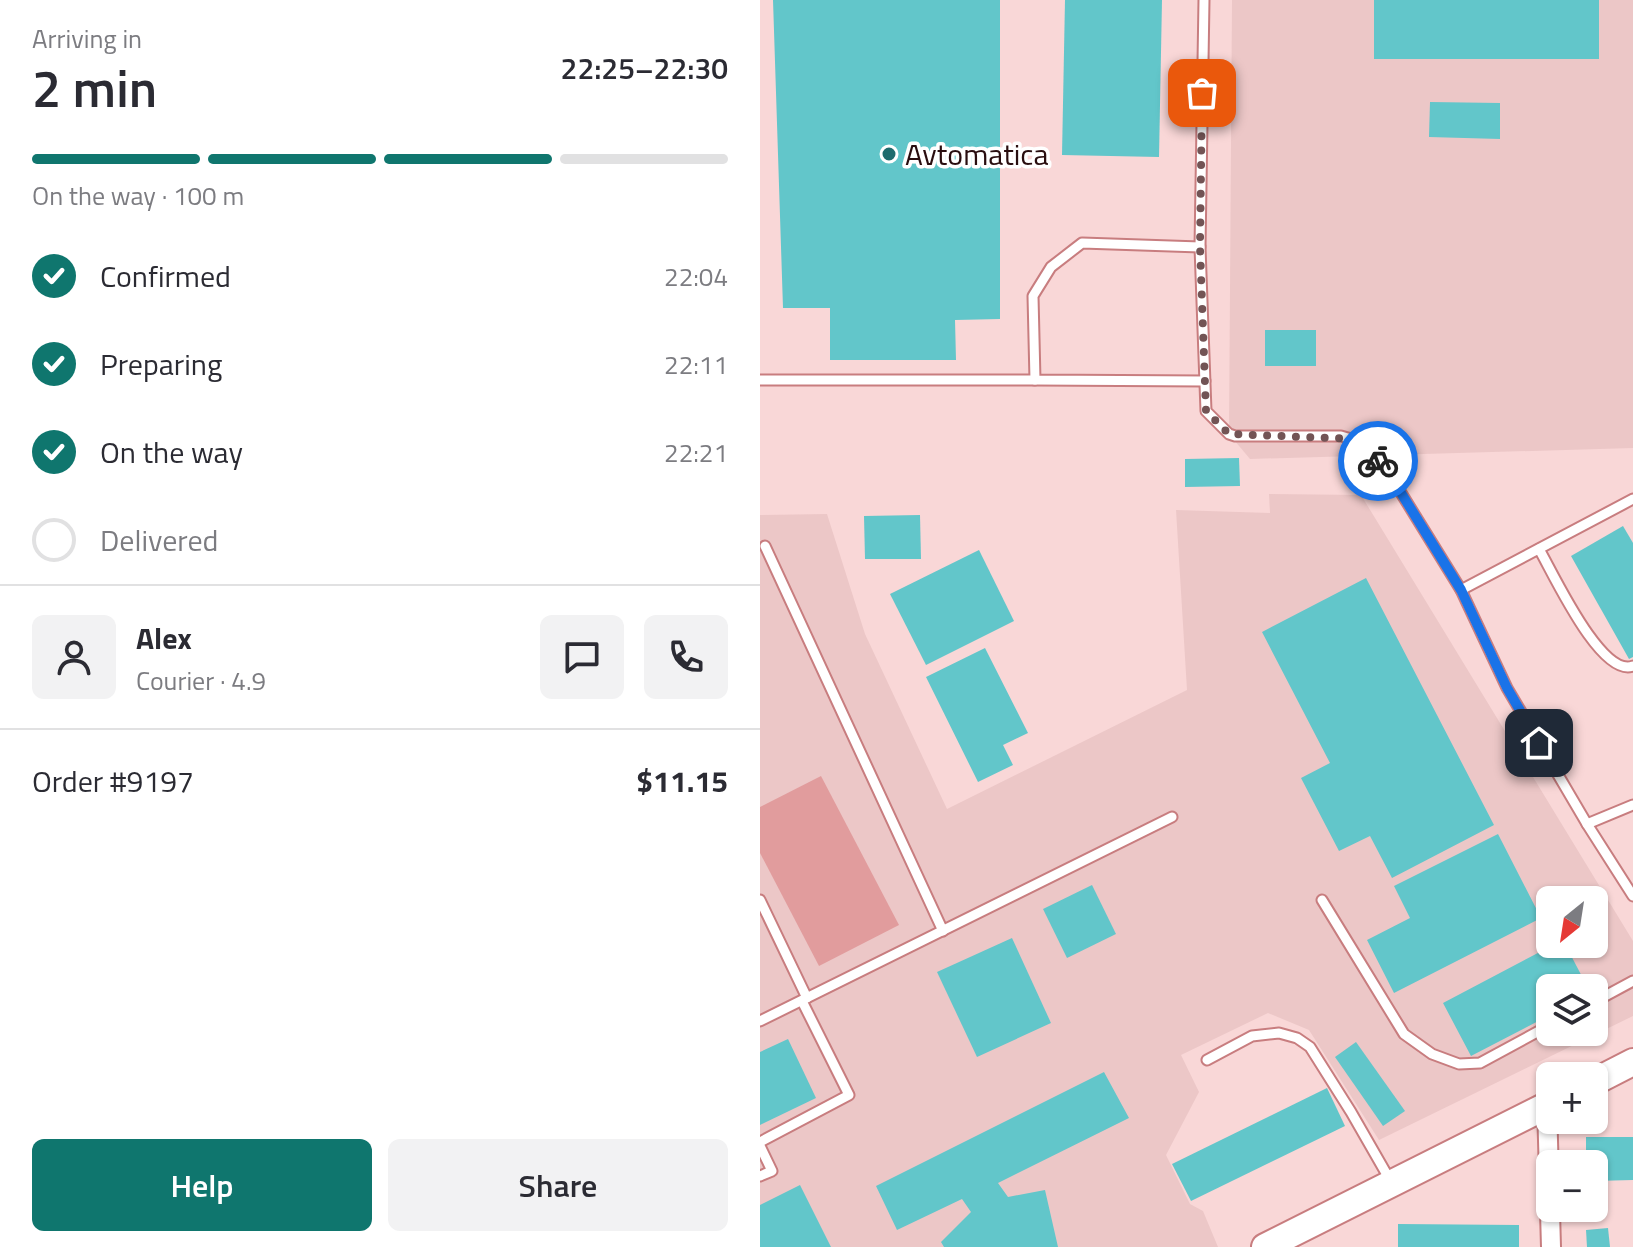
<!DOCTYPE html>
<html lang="en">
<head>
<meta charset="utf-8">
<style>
	:root { --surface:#fff; --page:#f2f2f3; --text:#2b2b33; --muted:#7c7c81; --line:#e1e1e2; --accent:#0f766e }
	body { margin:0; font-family:"Titillium Web",sans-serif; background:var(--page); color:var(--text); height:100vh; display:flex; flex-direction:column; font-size:30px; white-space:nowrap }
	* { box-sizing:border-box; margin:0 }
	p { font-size:26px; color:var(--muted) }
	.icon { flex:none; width:44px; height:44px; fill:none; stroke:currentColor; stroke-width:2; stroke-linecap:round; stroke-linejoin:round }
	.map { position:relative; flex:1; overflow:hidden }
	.drawer { display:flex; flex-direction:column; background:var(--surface); width:760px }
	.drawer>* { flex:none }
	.needle { width:52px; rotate:210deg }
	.tools { position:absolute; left:776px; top:886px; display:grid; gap:16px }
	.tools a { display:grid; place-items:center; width:72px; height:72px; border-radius:12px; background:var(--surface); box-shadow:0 2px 6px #0004; font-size:40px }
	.pin { position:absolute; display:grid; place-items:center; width:68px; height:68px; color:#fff; margin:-34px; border-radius:16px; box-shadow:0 4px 12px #0006 }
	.courier { position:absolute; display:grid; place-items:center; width:80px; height:80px; margin:-40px; border:6px solid #1a73e8; border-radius:50%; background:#fff; color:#222; box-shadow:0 2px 10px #0007 }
	.head em { font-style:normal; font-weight:600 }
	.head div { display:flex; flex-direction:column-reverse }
	.head { display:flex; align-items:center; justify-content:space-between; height:136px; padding:0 32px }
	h1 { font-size:52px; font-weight:600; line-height:60px }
	.bar { display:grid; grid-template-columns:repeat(4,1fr); gap:12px 8px; align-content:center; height:96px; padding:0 32px }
	.bar i { height:10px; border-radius:6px; background:var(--line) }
	.bar .active { background:var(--accent) }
	.bar p { grid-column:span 4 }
	.line { display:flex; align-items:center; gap:20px; padding:0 32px; border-top:2px solid var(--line) }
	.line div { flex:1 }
	.round { display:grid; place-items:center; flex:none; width:84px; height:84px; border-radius:12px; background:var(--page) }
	ol { padding:0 32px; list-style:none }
	li { display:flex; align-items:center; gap:24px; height:88px }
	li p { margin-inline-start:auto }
	li .icon { padding:8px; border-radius:50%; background:var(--accent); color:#fff; stroke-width:4 }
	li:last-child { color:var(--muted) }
	li i { width:44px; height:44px; border:4px solid var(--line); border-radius:50% }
	.action { display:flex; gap:16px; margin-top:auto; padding:16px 32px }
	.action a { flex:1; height:92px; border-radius:12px; background:var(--accent); color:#fff; font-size:32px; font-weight:600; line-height:92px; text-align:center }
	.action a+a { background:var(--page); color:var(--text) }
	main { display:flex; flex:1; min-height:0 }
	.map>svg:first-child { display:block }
</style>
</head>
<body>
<main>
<section class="drawer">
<div class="head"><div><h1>2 min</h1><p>Arriving in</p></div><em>22:25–22:30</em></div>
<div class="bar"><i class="active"></i><i class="active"></i><i class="active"></i><i></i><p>On the way · 100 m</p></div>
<ol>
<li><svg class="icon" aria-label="check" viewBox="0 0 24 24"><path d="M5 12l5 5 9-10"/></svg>Confirmed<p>22:04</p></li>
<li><svg class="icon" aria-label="check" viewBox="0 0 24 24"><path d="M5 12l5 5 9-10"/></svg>Preparing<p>22:11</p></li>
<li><svg class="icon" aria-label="check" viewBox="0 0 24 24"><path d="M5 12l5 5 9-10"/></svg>On the way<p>22:21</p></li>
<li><i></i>Delivered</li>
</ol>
<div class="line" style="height:144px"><a class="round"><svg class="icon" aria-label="person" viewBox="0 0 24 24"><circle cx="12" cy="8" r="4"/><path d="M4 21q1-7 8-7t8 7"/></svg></a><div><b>Alex</b><p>Courier · 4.9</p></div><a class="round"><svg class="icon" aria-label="chat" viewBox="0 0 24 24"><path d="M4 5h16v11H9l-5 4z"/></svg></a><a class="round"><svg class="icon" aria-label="phone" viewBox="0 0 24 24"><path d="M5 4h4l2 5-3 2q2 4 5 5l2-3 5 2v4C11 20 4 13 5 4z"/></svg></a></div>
<div class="line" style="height:104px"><div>Order #9197</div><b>$11.15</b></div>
<div class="action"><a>Help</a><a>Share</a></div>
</section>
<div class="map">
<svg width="873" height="1247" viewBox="0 0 873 1247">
	<rect width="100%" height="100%" fill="#f9d7d7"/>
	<!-- built -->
	<g fill="#ecc7c7" fill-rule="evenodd">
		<polygon points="472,0 873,0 873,448 490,459 469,434"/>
		<path d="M509 494 601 495 873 941V1016L619 1140 549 1030 508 1013 421 1055 439 1092 406 1155 430 1204 443 1211 458 1247H0V515L67 514 105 634 187 809 427 690 416 510 510 513ZM790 900H834V944H790ZM790 988H834V1032H790Z"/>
	</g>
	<!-- green -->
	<polygon fill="#e19c9d" points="61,776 139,925 59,966 0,853 0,807"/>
	<!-- building -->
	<g fill="#62c6ca">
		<polygon points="13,0 240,0 240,319 195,320 196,360 70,360 70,308 23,308"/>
		<polygon points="305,0 402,0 399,157 302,155"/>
		<rect x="614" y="0" width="225" height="59"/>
		<polygon points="670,102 740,103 740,139 669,137"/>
		<rect x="505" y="330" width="51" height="36"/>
		<polygon points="479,458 480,486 425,487 425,459"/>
		<polygon points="160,515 161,559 105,559 104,516"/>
		<polygon points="863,526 873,543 873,657 869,659 811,556"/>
		<polygon points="219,550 254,621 166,665 130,594"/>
		<polygon points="606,578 734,825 632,878 610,836 579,851 541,778 570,763 502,632"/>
		<polygon points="225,648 268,733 243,745 253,765 218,782 166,677"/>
		<polygon points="738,834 781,918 634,993 607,940 650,918 634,886"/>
		<polygon points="332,885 356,934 307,958 283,909"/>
		<polygon points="252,938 291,1023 217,1057 177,972"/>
		<polygon points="795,944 805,944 828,988 790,988 790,1015 711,1056 683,1003"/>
		<polygon points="28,1039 56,1098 0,1125 0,1052"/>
		<polygon points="596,1042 645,1111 623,1126 575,1057"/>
		<polygon points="344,1072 369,1118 238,1183 248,1197 285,1190 298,1247 184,1247 181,1242 211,1212 202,1199 137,1230 116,1186"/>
		<polygon points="567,1088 585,1126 431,1201 412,1164"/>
		<polygon points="826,1137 873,1137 873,1180 834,1181 834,1164 826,1164"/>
		<polygon points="40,1185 71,1247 0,1247 0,1205"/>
		<polygon points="638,1224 759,1225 759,1247 638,1247"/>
		<polygon points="848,1228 850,1247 827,1247 826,1230"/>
	</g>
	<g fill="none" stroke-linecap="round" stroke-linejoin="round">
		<defs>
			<g id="lane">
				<polyline points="444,0 440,247 446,411 469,434 475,436 581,436 602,442 630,475 701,590 747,688 827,824 873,896"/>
				<polyline points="440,247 322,243 291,267 273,296 275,380 445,381"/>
				<polyline points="0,380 275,380"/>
				<polyline points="5,546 183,931"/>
				<path d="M779 549C793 573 841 678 873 666"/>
				<polyline points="701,590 873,499"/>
				<polyline points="827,824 873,805"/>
				<polyline points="0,900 47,998"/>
				<polyline points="562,900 644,1034 672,1054 699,1064 720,1063 790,1025"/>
				<polyline points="834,1002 873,981"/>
				<polyline points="0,1021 412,817"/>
				<polyline points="447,1060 492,1036 519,1033 537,1038 550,1047 591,1112 630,1180"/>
				<polyline points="0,1142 89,1095 42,1001"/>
				<polyline points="0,1146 12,1171 0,1176"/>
			</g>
			<polyline id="street" points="787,1105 791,1247"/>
			<g id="secondary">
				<polyline points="834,1082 873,1062"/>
				<polyline points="505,1247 790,1104"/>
			</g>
		</defs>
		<!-- lane casing -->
		<use href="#lane" stroke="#c87d7f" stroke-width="13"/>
		<!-- street casing -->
		<use href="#street" stroke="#c87d7f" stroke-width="22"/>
		<!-- secondary casing -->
		<use href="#secondary" stroke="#c87d7f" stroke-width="30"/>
		<!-- lane -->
		<use href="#lane" stroke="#fff" stroke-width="9"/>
		<!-- street -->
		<use href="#street" stroke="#fff" stroke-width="18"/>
		<!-- secondary -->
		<use href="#secondary" stroke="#fff" stroke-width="26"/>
	</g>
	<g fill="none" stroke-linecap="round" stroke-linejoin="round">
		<!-- done -->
		<polyline stroke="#725455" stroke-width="8" stroke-dasharray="0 14.4" points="442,93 440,247 446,411 469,434 595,439 602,442 618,461"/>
		<!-- route -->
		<polyline stroke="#1a73e8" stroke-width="10" points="618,461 630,475 701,590 747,688 779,743"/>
	</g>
	<!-- markers -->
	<circle fill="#1e6b6d" stroke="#fff" stroke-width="3" cx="129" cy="154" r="8"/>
	<g text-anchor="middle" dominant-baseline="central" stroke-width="7" stroke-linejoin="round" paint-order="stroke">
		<!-- poi labels -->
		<g font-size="30" fill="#290d0f" stroke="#fff" text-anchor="start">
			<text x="145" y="154">Avtomatica</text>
		</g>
	</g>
</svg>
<div class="tools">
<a><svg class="needle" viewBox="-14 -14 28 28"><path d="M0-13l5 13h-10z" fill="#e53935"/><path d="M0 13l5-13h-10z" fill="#7c7c81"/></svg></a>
<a><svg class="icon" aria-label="layers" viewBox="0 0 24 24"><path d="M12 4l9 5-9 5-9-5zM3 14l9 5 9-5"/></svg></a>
<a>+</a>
<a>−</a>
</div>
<div class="pin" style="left:442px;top:93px;background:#ea580c"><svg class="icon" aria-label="bag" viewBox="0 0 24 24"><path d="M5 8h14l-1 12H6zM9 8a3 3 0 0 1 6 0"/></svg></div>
<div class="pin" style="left:779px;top:743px;background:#1f2937"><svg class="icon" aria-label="home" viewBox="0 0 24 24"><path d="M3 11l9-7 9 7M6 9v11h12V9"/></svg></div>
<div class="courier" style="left:618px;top:461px"><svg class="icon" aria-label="bike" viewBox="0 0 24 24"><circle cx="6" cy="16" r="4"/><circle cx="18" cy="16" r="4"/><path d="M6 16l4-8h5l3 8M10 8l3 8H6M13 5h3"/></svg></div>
</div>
</main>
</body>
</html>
